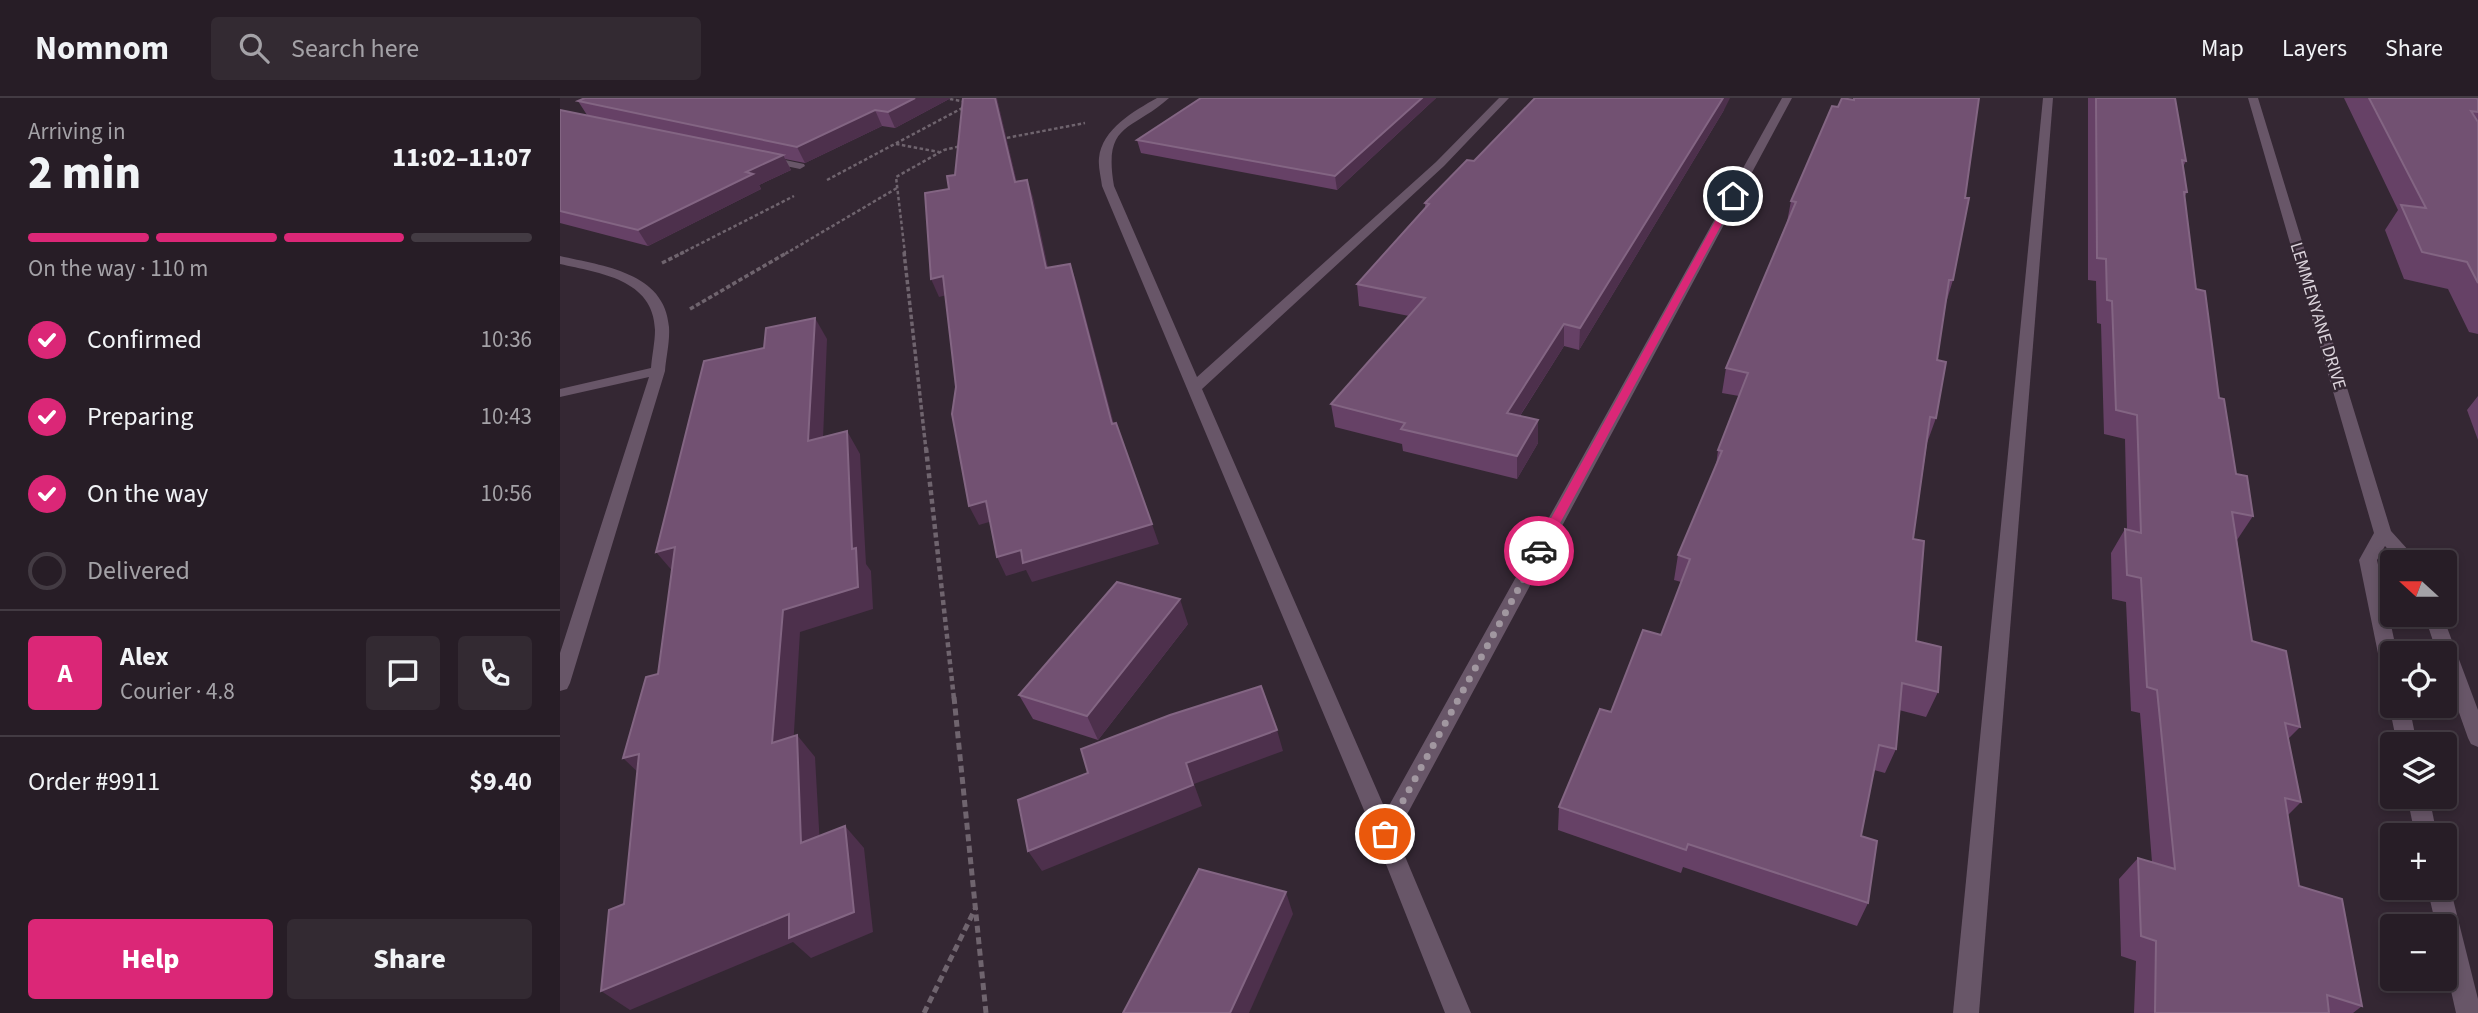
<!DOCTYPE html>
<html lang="en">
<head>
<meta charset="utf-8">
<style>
	:root { --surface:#271d26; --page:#332a32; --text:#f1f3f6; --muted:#a4a2a7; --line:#433b43; --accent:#db2777 }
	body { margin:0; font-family:"Source Sans 3",sans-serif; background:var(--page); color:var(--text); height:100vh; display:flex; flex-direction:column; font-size:26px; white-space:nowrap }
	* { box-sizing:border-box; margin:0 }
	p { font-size:23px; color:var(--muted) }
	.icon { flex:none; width:38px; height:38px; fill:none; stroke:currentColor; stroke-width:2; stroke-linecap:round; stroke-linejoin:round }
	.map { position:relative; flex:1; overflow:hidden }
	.details { display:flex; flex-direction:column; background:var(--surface); width:560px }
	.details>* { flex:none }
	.needle { width:46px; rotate:291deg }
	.controls { position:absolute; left:1820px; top:452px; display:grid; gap:14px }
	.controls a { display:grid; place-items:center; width:77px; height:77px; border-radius:7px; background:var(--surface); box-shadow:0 4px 10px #0003,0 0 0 2px var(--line); font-size:35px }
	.pin { position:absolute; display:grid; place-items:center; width:60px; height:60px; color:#fff; margin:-30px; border:4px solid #fff; border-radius:50%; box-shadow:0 2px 7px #0007 }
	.courier { position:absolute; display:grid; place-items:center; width:70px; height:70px; margin:-35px; border:5px solid #db2777; border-radius:50%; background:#fff; color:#222; box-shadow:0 2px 9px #0007 }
	.head em { font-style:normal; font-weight:800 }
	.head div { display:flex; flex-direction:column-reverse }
	.head { display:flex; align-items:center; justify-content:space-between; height:119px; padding:0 28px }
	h1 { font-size:46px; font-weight:800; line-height:52px }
	.bar { display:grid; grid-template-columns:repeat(4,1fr); gap:10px 7px; align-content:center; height:84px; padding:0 28px }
	.bar i { height:9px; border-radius:5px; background:var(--line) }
	.bar .active { background:var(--accent) }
	.bar p { grid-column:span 4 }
	.line { display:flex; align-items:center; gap:18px; padding:0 28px; border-top:2px solid var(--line) }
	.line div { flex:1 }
	.round { display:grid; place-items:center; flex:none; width:74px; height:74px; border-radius:7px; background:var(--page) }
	ol { padding:0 28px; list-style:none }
	li { display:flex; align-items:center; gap:21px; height:77px }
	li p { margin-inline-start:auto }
	li .icon { padding:7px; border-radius:50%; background:var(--accent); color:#fff; stroke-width:4 }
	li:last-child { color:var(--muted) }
	li i { width:38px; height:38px; border:4px solid var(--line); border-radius:50% }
	.primary-button { display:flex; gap:14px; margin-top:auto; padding:14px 28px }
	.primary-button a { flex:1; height:80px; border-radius:7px; background:var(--accent); color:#fff; font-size:28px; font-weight:800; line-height:80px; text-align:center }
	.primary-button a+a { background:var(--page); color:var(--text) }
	header { display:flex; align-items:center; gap:42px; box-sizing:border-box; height:98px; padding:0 35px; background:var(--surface); border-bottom:2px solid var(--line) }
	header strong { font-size:33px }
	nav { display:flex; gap:38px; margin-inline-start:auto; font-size:24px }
	.search { width:490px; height:63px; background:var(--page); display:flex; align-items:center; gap:18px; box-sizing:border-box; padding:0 24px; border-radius:7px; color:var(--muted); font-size:26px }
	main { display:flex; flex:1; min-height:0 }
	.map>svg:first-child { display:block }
</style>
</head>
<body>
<header>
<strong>Nomnom</strong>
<div class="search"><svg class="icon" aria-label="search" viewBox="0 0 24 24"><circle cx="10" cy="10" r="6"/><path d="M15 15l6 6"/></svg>Search here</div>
<nav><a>Map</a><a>Layers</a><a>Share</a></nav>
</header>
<main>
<section class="details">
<div class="head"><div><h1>2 min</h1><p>Arriving in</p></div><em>11:02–11:07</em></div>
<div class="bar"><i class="active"></i><i class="active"></i><i class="active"></i><i></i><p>On the way · 110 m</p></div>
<ol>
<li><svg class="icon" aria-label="check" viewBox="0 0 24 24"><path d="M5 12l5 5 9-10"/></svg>Confirmed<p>10:36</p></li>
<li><svg class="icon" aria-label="check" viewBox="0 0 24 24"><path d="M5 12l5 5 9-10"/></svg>Preparing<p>10:43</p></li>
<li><svg class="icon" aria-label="check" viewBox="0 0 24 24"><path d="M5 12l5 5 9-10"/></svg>On the way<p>10:56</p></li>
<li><i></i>Delivered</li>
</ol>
<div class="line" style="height:126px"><b class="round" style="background:var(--accent);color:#fff">A</b><div><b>Alex</b><p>Courier · 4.8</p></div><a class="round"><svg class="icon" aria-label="chat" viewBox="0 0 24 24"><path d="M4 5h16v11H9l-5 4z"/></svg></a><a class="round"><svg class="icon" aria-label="phone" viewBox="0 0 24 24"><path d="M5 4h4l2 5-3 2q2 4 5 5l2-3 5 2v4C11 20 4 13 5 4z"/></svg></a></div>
<div class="line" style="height:91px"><div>Order #9911</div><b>$9.40</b></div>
<div class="primary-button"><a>Help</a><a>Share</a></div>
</section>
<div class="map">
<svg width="1918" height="915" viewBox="0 0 1918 915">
	<rect width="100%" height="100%" fill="#342733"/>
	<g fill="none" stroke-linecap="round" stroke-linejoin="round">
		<!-- path-far3 -->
		<g stroke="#6f646e" stroke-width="2.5" stroke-dasharray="3.5 2.5" stroke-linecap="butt">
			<polyline points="384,0 407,4"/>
			<polyline points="441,41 525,25"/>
			<polyline points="336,46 379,54"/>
			<polyline points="267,82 408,7"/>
			<polyline points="120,156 234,98"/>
			<polyline points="225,156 337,90"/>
			<polyline points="345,156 336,79 384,52 401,48"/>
		</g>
		<!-- path-far2 -->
		<g stroke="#6f646e" stroke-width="3.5" stroke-dasharray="4.5 2.5" stroke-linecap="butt">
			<polyline points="344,154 366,352"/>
			<polyline points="102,165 124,154"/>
			<polyline points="130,211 228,154"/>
		</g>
		<!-- path-far1 -->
		<polyline stroke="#6f646e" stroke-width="4.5" stroke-dasharray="5 3.5" stroke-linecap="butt" points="366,350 394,601"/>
		<!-- path -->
		<g stroke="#6f646e" stroke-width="5" stroke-dasharray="7 4.5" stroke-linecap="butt">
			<polyline points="394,599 426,915"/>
			<polyline points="364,915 416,809"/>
		</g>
		<!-- minor -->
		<g fill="#685668" fill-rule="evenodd">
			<path d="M597 0H609C571 34 543 24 554 88L637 279 876 64 939 0H949L884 68 642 291 826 713 1222 0H1232L836 737 911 915H885L814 736 542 88C541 79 538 69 539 60 542 31 574 13 597 0Z"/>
			<polygon points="1483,0 1493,0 1419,915 1393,915"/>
			<polygon points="206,58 244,66 245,68 240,71 202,63 201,61"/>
			<path d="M0 158C43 168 105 174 109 229 110 244 106 259 105 273L10 585 7 591 0 593V555L89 279 0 299V291L91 270C92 257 95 244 95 232 94 181 39 175 0 166Z"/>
		</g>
		<!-- tertiary -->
		<g fill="#685668" fill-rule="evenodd">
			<polygon points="1688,0 1698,0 1831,433 1859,464 1839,464 1825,448 1817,462 1837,555 1832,555 1832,583 1825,580 1822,575 1799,462 1814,435"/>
			<polygon points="1864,516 1882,516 1918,612 1918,649 1911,646 1908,640 1885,575 1885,555 1877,555"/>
			<polygon points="1832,601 1832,607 1849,607 1857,646 1837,646 1829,607"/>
			<polygon points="1847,698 1869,698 1877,737 1855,737"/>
			<polygon points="1885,781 1890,789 1918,901 1918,915 1896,915 1885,866 1885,828 1876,828 1867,789 1885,789"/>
		</g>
	</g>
	<!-- wall -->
	<g fill="#664166">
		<polygon points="391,0 335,30 322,28 245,65 225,61 231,72 199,87 201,91 88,148 0,125 0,12 27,17 18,3"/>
		<polygon points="641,0 876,0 777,92 581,55 577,42"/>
		<polygon points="1528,0 1615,0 1626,63 1623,69 1627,94 1624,100 1636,191 1676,376 1693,418 1677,442 1692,543 1740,629 1728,641 1741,704 1728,717 1739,788 1802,908 1793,915 1574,915 1576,863 1561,858 1559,781 1578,760 1592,764 1580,615 1571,613 1566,504 1552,501 1551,455 1565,431 1567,431 1565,341 1544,336 1541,226 1537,225 1536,183 1528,182"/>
		<polygon points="1784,0 1917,0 1918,2 1918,236 1909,234 1888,191 1844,181 1825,132 1838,112"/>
		<polygon points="1272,8 1393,182 1386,205 1377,262 1376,320 1367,345 1353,441 1356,543 1378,594 1366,619 1339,612 1336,651 1325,675 1314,672 1301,738 1308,805 1297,828 1123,769 1121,775 998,732 999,709 1051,614 1101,537 1121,484 1114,482 1118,457 1156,368 1158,352 1179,298 1162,295 1166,270 1227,124 1231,103"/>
		<polygon points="1164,12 1019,252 1004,248 960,318 978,345 957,381 843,353 842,346 775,329 771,306 849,218 799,208 797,186 865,110 865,105 914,63"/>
		<polygon points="1918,298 1918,342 1907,312"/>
		<polygon points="628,526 538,642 473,621 459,597"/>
	</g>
	<!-- shaded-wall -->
	<g fill="#4d304c">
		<polygon points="355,0 391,0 335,30 328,14"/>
		<polygon points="435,0 437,0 461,101 455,84"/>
		<polygon points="862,0 876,0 777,92 775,78"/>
		<polygon points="1163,0 1170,0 1164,12 1019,252 1020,230"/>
		<polygon points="315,12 322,28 245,65 237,49"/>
		<polygon points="223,57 231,72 199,87 201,91 88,148 78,132 186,74"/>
		<polygon points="467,82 473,99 492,188 486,170"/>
		<polygon points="510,166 516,183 559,345 552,326"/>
		<polygon points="383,178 391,196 379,199 371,181"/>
		<polygon points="255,220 267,241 262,366 248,343"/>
		<polygon points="1004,226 1004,248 947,338 947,315"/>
		<polygon points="978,322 978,345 957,381 957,358"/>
		<polygon points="287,333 300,356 306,466 311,473 313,511 240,534 232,667 212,645 223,512 292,451"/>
		<polygon points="426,403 436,422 419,427 409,408"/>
		<polygon points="592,426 599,446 472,484 466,472 446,478 437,459 461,452"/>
		<polygon points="115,449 115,476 96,454"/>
		<polygon points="620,501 628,526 538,642 527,618"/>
		<polygon points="717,632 723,653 634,686 642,708 482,773 468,753 626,665"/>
		<polygon points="237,637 255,659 261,766 241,745"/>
		<polygon points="79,656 86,682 63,660"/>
		<polygon points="285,728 304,750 313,834 251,860 233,844 70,912 41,893"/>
		<polygon points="726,794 733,816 689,915 670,915"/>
	</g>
	<!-- building -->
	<g fill="#725172" stroke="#836583" stroke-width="2">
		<polygon points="25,0 355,0 328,14 315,12 237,49 18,3"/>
		<polygon points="403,0 435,0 455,84 467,82 486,170 510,166 552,326 556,325 592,426 463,465 461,452 437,459 426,403 409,408 392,316 396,289 383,178 371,181 365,95 389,91 387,78 395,77"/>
		<polygon points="641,0 862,0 775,78 577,42"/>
		<polygon points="975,0 1163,0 1020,230 1004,226 947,315 978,322 957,358 841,331 845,325 771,306 865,200 797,186 869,106 865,105 907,62 914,63"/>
		<polygon points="1282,0 1294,2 1294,0 1419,0 1405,100 1409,100 1393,182 1389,182 1377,262 1386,264 1376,320 1370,319 1353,441 1364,443 1356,543 1381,549 1378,594 1342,585 1336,651 1319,647 1301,738 1317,743 1308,805 1128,746 1126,752 999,709 1040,611 1051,614 1083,532 1101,537 1130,461 1118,457 1162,353 1158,352 1188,275 1166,270 1236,104 1231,103 1272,8 1278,9"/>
		<polygon points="1536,0 1615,0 1626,63 1622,62 1627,94 1624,94 1636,191 1645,193 1659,300 1664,301 1676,376 1687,378 1693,418 1672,414 1692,543 1726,553 1740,629 1725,625 1741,704 1725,700 1739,788 1782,801 1802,908 1767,897 1769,915 1595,915 1596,843 1581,838 1578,760 1615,771 1597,592 1587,589 1581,480 1567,477 1565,431 1581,435 1577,317 1556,312 1552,203 1547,202 1546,161 1537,160"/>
		<polygon points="1809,0 1917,0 1918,2 1918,14 1911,13 1918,24 1918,185 1907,164 1862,154 1841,107 1866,110"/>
		<polygon points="0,12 223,57 186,74 193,76 78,132 0,113"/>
		<polygon points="255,220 248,343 287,333 292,451 296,450 298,489 223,512 212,645 237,637 241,745 285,728 294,814 229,840 229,816 41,893 49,812 64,806 79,656 63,660 86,579 98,576 115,449 96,454 144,263 204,250 206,230"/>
		<polygon points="557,484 620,501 527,618 459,597"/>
		<polygon points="701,588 717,632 626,665 633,687 468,753 458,702 528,675 521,651 610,617"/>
		<polygon points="639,771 726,794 670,915 563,915"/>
	</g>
	<!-- route -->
	<polygon fill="#db2777" points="1173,96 1177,98 985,453 983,456 975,456 973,453 1169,98"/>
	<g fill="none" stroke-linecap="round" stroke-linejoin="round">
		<!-- done -->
		<polyline stroke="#a197a0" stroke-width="7" stroke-dasharray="0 12.6" points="825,736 979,453"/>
	</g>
	<g text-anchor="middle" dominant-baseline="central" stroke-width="5" stroke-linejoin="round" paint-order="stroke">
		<!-- far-street labels -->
		<g font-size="18" fill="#dbd3db" stroke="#342733">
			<text transform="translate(1758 218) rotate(73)">LEMMENYANE DRIVE</text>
		</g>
	</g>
</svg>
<div class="controls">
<a><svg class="needle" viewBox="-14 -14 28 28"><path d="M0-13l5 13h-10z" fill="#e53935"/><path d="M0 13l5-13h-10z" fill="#a4a2a7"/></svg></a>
<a><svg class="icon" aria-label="locate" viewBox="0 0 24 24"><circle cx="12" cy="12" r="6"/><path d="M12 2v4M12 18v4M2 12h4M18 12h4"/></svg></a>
<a><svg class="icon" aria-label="layers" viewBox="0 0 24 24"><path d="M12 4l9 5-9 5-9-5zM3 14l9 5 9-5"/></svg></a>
<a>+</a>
<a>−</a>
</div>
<div class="pin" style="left:825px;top:736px;background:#ea580c"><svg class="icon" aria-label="bag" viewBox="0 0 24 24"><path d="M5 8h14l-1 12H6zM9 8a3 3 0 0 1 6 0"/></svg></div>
<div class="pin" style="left:1173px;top:98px;background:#1f2937"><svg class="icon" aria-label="home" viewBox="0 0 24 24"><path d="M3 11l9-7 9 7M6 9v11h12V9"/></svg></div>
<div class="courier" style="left:979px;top:453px"><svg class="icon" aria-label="car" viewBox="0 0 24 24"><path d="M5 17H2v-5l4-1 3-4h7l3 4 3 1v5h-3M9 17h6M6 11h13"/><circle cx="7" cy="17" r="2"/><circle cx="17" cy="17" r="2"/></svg></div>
</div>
</main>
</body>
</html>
